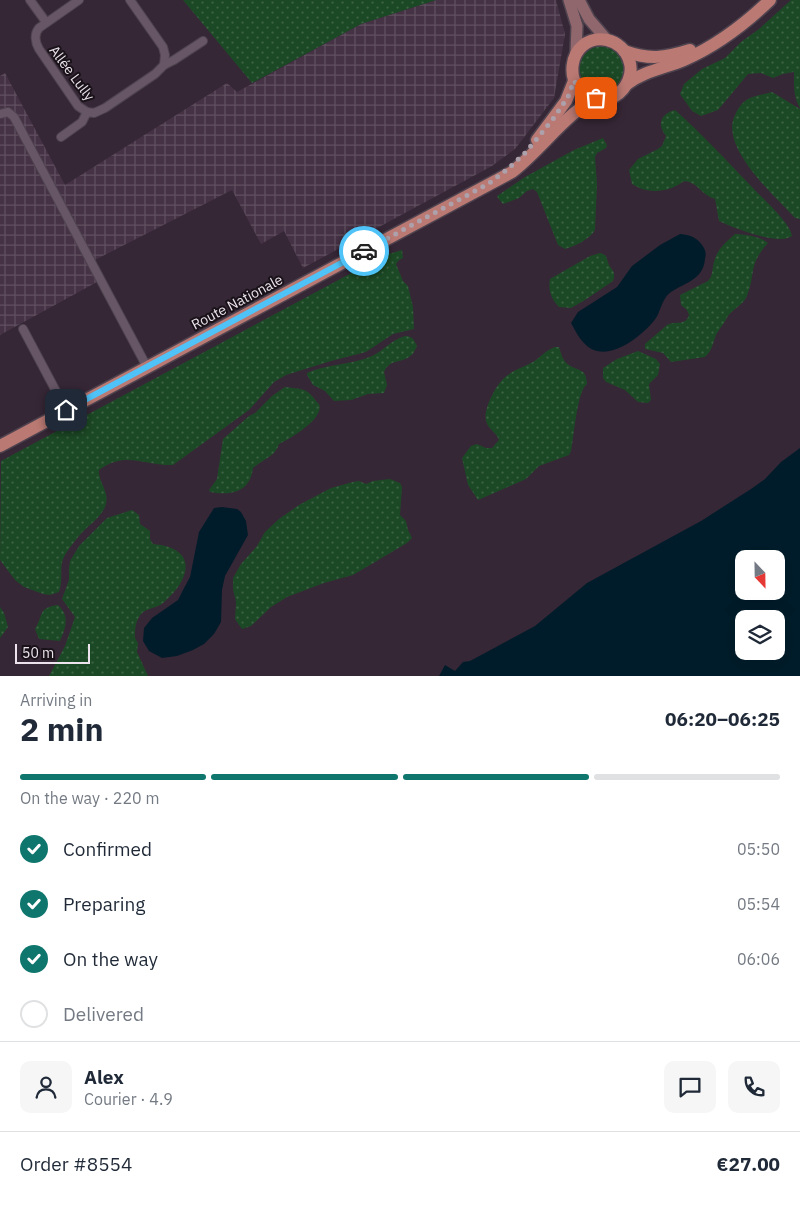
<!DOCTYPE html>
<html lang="en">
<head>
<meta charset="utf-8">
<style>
	:root { --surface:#fff; --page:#f6f6f7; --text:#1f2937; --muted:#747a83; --line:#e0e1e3; --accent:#0f766e }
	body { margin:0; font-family:"IBM Plex Sans",sans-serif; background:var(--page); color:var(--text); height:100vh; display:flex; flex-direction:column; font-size:19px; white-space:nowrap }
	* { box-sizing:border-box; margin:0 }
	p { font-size:16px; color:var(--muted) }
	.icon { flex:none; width:28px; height:28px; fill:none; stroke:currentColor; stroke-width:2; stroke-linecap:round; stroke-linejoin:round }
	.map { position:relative; height:676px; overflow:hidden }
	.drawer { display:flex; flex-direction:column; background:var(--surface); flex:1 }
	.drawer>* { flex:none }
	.needle { width:32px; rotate:158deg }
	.controls { position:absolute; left:735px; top:550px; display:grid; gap:10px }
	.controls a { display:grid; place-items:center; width:50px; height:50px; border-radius:10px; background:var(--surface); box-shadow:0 5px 20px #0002; font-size:25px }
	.scale { position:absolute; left:15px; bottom:12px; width:75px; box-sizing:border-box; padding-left:5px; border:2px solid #ede3ec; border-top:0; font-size:14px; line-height:18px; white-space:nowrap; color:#ede3ec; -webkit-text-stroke:4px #191319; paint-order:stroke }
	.pin { position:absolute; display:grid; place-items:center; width:42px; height:42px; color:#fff; margin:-21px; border-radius:10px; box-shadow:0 2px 8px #0006 }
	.courier { position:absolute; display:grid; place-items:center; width:50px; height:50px; margin:-25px; border:4px solid #4fc3f7; border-radius:50%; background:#fff; color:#222; box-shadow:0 1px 6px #0007 }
	.head em { font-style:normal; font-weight:700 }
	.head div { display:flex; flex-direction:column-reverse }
	.head { display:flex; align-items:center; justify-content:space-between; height:85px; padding:0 20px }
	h1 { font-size:32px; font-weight:700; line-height:38px }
	.bar { display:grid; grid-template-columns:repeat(4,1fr); gap:8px 5px; align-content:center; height:60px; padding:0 20px }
	.bar i { height:6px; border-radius:4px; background:var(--line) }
	.bar .current { background:var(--accent) }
	.bar p { grid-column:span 4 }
	.line { display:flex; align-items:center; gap:12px; padding:0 20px; border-top:1px solid var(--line) }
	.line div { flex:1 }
	.round { display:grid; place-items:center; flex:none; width:52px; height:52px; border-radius:10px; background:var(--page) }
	ol { padding:0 20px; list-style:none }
	li { display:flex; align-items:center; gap:15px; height:55px }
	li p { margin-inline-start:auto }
	li .icon { padding:5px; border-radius:50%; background:var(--accent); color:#fff; stroke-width:4 }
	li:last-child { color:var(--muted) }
	li i { width:28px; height:28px; border:2px solid var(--line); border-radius:50% }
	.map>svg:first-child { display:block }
</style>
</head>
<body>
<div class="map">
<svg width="800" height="676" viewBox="0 0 800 676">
	<defs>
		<pattern id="industrial-grid" width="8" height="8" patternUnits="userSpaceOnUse" patternTransform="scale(1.25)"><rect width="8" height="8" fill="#453245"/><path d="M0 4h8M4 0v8" fill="none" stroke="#605060"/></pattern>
		<pattern id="grass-dots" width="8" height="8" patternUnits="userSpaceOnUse" patternTransform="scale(1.25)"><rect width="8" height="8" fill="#1c4925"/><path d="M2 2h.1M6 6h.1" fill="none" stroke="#3d6345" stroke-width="1.8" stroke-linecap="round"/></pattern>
	</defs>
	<rect width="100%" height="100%" fill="#362736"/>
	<!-- industrial -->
	<polygon fill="url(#industrial-grid)" points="436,0 556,0 565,34 554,98 515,149 504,157 492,166 303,268 284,231 261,244 232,190 87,264 97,282 0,335 0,76 5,73 65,185 227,83 237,92 361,24"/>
	<!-- grass -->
	<g fill="url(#grass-dots)">
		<polygon points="183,0 436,0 361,24 252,83"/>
		<path d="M791 0H800V108C793 96 794 86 794 72L783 74 773 78 761 73 748 74 718 110 701 116 692 111 680 94 684 84 702 69 725 58 741 42 759 29Z"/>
		<circle cx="602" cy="69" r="23"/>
		<path d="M772 92 800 109V219L795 218C775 196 719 147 735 115 738 108 743 101 750 98 757 95 765 94 772 92Z"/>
		<path d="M675 110C702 134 726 160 751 186 762 198 790 222 792 236 778 246 734 228 719 221L715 199C702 195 699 185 689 182 683 180 682 183 678 185 664 193 645 193 632 184L629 170 638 159 658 149 662 146 666 136C657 125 660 114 675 110Z"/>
		<path d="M603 138 607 145 606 148 597 153 595 157 597 184 595 230C589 240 575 246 565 249L558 245 537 192 533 189 527 191 519 198 503 204 498 198 497 196 525 177 574 150Z"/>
		<path d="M735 234C745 234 761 237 768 243 748 265 756 273 747 296 743 305 733 309 728 316 725 322 721 327 717 333 713 341 713 350 705 357L671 362 663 353 645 349V344L667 325C675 320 685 327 689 315L687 310 681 305 680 295 708 281C713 276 712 269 714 262 717 249 726 242 735 234Z"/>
		<path d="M402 250 403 258 399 260 396 264 403 281 408 286 413 307 414 329 393 334 366 352 331 361 286 375 274 382 249 410 173 465C145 466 125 450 99 470 98 483 111 492 105 507 100 519 87 526 79 536 74 542 69 548 65 555 58 567 64 578 59 592L50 595 43 594 24 587 15 580 0 560 1 461 385 255Z"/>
		<path d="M600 253C607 255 606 256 608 262 610 270 617 270 613 281L585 300 571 308 559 307C551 299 548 290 550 279L590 256Z"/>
		<path d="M405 336C413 336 414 340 417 346 415 350 413 355 409 357 399 364 391 358 384 372L387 385 384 393 368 394 351 400 334 401 325 391 313 385 307 375V373C327 364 351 365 372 356 385 350 389 341 405 336Z"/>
		<path d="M555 347H559C561 353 563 362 569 365 580 372 586 368 587 384 577 391 574 437 571 451L569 455 539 466 526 479 478 500 468 485 462 458 471 446 477 444 486 448H492L499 440C496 432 488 429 486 421 483 410 495 387 503 379 511 371 523 367 533 362 541 357 546 350 555 347Z"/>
		<polygon points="638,351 656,359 660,364 658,375 649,384 651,400 648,403 638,402 625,390 606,382 603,378 603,368 617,359"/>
		<path d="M285 387C291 388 298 388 304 390 309 392 311 395 314 398 314 399 318 403 319 404 325 419 289 439 279 444 276 456 262 460 253 468 250 492 232 496 210 492L209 490 217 479 223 439 249 416 255 413 272 396Z"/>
		<polygon points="390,479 400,483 402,487 400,515 406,521 408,530 412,538 407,543 353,575 324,583 287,597 271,607 251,626 242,629 235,619 236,602 233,589 233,578 241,564 257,546 265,532 279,519 299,505 331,488 353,482 359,481 366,484 373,481"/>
		<path d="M132 510 139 515 140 524 150 531V539L153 544C199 548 191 580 163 603 157 608 148 608 142 613 135 620 135 630 135 638L138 643 137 652 148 676H49L65 646 75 617 62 599 69 580V568L70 561 79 546 107 518Z"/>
		<path d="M58 605C70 616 66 628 60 641L39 639 35 629C44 615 37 608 58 605Z"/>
		<polygon points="0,607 4,613 8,627 0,638"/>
	</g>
	<!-- water -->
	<g fill="#001c2a" fill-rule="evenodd">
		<path d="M680 234C692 235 698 238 704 248 706 252 706 255 705 259 703 284 677 283 666 297 661 304 660 312 656 318 644 335 607 365 586 345 579 339 575 330 571 323L578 312 617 287 632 266 660 245Z"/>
		<path d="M800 448V676H439L445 665 455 671 463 662 470 661 535 626 587 583 701 521 751 489 765 479 781 462ZM744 559H776V591H744ZM744 619H776V651H744Z"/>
		<polygon points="222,507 237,509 241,512 246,521 248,535 225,576 222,590 221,622 214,634 204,644 193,650 177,656 162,658 149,651 143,641 144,628 152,618 178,600 183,590 190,577 199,532 214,508"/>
	</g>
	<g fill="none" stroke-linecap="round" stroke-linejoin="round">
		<defs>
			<g id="street">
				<polyline points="30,0 46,22"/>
				<path d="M79 0 39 28C34 34 35 42 39 49L78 106 87 112"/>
				<polyline points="130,0 163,47 165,55 164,65"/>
				<polyline points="0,114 8,112 14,117 147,367"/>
				<polyline points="61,137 82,122 87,112 94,113 105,108 155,74 164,65 174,60 203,41"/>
				<polyline points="23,329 66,410"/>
			</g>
			<g id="secondary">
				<polyline points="569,0 577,26 576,53"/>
				<polyline points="579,0 589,19 607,40"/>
			</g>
			<g id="primary">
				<path d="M624 51C649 60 665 58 690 50"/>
				<path d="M627 84C644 71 665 68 684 60 716 46 745 24 770 0"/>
				<polyline points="537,140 566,101 574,81"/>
				<path d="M0 446 512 172C534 155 552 132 573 114 579 109 586 105 593 102 600 99 608 99 615 96 627 89 634 73 629 60 626 50 617 42 607 40 567 32 557 96 602 99"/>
			</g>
		</defs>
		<!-- street casing -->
		<use href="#street" stroke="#4f434f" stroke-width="10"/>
		<!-- secondary casing -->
		<use href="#secondary" stroke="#4f434f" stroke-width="14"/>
		<!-- primary casing -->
		<use href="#primary" stroke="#4f434f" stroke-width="15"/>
		<!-- street -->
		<use href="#street" stroke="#675666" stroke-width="8"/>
		<!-- secondary -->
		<use href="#secondary" stroke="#90676d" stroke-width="11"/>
		<!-- primary -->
		<use href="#primary" stroke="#ba7973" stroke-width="12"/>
	</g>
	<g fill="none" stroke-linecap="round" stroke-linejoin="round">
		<!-- done -->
		<polyline stroke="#ada1ac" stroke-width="5" stroke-dasharray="0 9" points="364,251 488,184 508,169 526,152 553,119 568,97 574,81 582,91 596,98"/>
		<!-- route -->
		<polyline stroke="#4fc3f7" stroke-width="6" points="66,410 364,251"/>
	</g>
	<g text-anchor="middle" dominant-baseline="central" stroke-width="4" stroke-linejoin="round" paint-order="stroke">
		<!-- street labels -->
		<g font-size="14" fill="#ede3ec" stroke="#191319">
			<text transform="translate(72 73) rotate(53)">Allée Lully</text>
			<text transform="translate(237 302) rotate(-28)">Route Nationale</text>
		</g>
	</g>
</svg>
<div class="controls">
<a><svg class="needle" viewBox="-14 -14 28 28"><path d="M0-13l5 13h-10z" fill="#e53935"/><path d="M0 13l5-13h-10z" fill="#747a83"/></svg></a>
<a><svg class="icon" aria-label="layers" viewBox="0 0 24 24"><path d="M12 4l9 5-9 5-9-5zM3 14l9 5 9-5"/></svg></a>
</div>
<div class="scale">50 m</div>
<div class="pin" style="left:596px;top:98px;background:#ea580c"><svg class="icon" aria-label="bag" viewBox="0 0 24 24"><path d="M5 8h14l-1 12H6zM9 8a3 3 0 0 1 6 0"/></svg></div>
<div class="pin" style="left:66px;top:410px;background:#1f2937"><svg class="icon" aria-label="home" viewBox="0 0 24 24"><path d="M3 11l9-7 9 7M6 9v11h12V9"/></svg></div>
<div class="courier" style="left:364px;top:251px"><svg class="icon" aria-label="car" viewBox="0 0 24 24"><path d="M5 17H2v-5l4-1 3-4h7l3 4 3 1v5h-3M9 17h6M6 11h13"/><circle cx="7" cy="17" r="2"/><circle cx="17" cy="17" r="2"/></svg></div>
</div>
<section class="drawer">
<div class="head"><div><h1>2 min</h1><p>Arriving in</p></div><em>06:20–06:25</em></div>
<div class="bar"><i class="current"></i><i class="current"></i><i class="current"></i><i></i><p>On the way · 220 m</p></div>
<ol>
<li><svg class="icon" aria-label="check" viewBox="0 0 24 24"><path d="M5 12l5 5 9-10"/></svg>Confirmed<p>05:50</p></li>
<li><svg class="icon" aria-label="check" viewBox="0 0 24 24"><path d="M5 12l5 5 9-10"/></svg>Preparing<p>05:54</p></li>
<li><svg class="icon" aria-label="check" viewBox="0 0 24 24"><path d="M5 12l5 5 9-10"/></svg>On the way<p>06:06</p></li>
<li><i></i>Delivered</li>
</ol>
<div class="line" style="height:90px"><a class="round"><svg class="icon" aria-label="person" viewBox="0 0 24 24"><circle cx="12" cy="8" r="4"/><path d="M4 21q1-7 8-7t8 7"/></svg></a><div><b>Alex</b><p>Courier · 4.9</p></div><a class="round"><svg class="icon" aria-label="chat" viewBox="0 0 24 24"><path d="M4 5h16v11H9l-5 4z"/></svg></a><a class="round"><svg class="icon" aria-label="phone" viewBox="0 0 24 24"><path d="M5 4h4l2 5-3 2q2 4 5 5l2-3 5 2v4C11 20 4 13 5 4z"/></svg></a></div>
<div class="line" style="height:65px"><div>Order #8554</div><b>€27.00</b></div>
</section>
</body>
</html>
